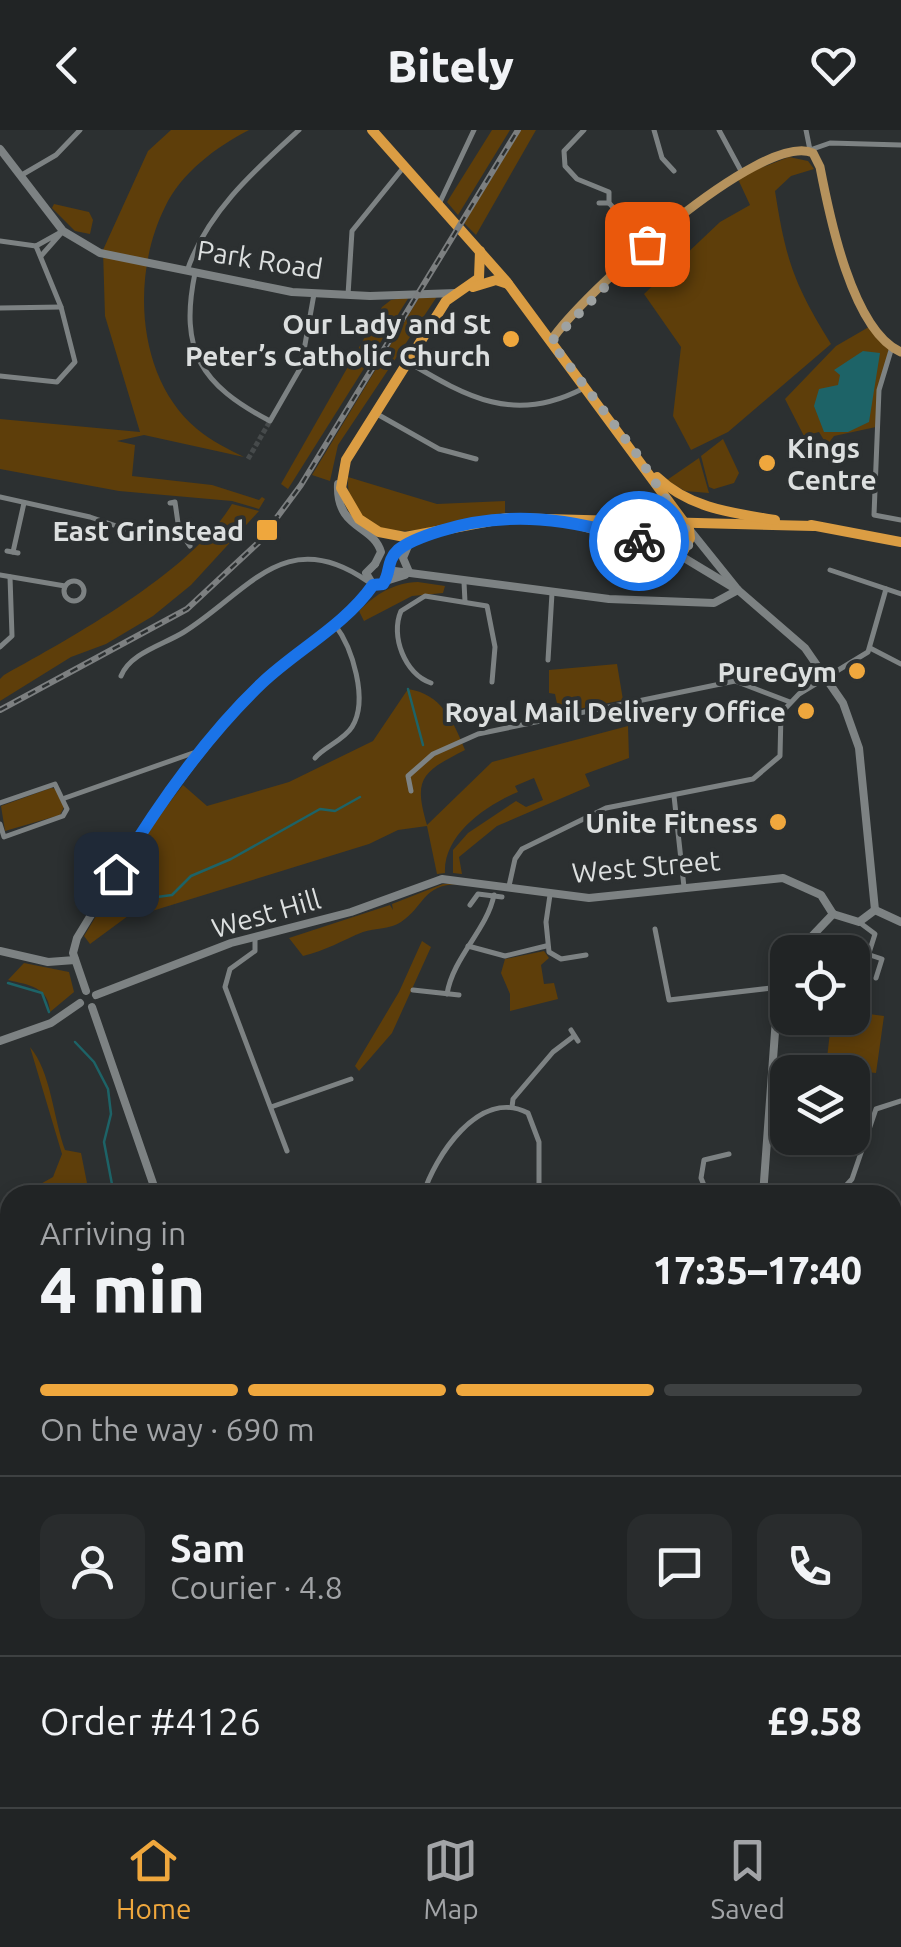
<!DOCTYPE html>
<html lang="en">
<head>
<meta charset="utf-8">
<style>
	:root { --surface:#212425; --page:#292c2d; --text:#f1f3f6; --muted:#a2a4a7; --line:#3e4142; --accent:#efa73d }
	body { margin:0; font-family:Ubuntu,sans-serif; background:var(--page); color:var(--text); height:100vh; display:flex; flex-direction:column; font-size:38px; white-space:nowrap }
	* { box-sizing:border-box; margin:0 }
	p { font-size:32px; color:var(--muted) }
	.icon { flex:none; width:55px; height:55px; fill:none; stroke:currentColor; stroke-width:2; stroke-linecap:round; stroke-linejoin:round }
	.map { position:relative; flex:1; overflow:hidden }
	.sheet { position:absolute; left:0px; top:1055px; width:902px; height:622px; display:flex; flex-direction:column; background:var(--surface); border-radius:30px 30px 0 0; box-shadow:0 5px 15px #0003,0 0 0 2px var(--line) }
	.sheet>* { flex:none }
	.buttons { position:absolute; left:770px; top:805px; display:grid; gap:20px }
	.buttons a { display:grid; place-items:center; width:100px; height:100px; border-radius:20px; background:var(--surface); box-shadow:0 5px 15px #0003,0 0 0 2px var(--line); font-size:50px }
	.pin { position:absolute; display:grid; place-items:center; width:85px; height:85px; color:#fff; margin:-42px; border-radius:20px; box-shadow:0 5px 15px #0006 }
	.courier { position:absolute; display:grid; place-items:center; width:100px; height:100px; margin:-50px; border:8px solid #1a73e8; border-radius:50%; background:#fff; color:#222; box-shadow:0 2px 12px #0007 }
	.head em { font-style:normal; font-weight:800 }
	.head div { display:flex; flex-direction:column-reverse }
	.head { display:flex; align-items:center; justify-content:space-between; height:170px; padding:0 40px }
	h1 { font-size:65px; font-weight:800; line-height:75px }
	.bar { display:grid; grid-template-columns:repeat(4,1fr); gap:15px 10px; align-content:center; height:120px; padding:0 40px }
	.bar i { height:12px; border-radius:8px; background:var(--line) }
	.bar .selected { background:var(--accent) }
	.bar p { grid-column:span 4 }
	.line { display:flex; align-items:center; gap:25px; padding:0 40px; border-top:2px solid var(--line) }
	.line div { flex:1 }
	.round { display:grid; place-items:center; flex:none; width:105px; height:105px; border-radius:20px; background:var(--page) }
	header { display:flex; justify-content:space-between; align-items:center; height:130px; padding:0 40px; background:var(--surface); font-size:45px; font-weight:800 }
	.tab-bar { display:flex; justify-content:space-around; align-items:center; height:140px; border-top:2px solid var(--line); background:var(--surface); font-size:28px; color:var(--muted) }
	.tab-bar a { display:grid; justify-items:center; gap:5px }
	.tab-bar .selected { color:var(--accent) }
	.map>svg:first-child { display:block }
</style>
</head>
<body>
<header><svg class="icon" aria-label="back" viewBox="0 0 24 24"><path d="M15 5l-7 7 7 7"/></svg>Bitely<svg class="icon" aria-label="heart" viewBox="0 0 24 24"><path d="M12 20l-8-8c-3-5 5-10 8-4 3-6 11-1 8 4z"/></svg></header>
<div class="map">
<svg width="901" height="1677" viewBox="0 0 901 1677">
	<rect width="100%" height="100%" fill="#2c3031"/>
	<!-- green -->
	<g fill="#5e3e0a">
		<path d="M171 0H249C216 17 181 43 165 77 131 145 136 248 197 299 211 311 228 319 244 327L144 305 117 311 135 315 132 346 212 355 259 370 262 367 265 369 259 379 232 371 119 361 0 339V289L140 302 105 186 103 120 148 21Z"/>
		<polygon points="492,0 510,0 458,85 447,72"/>
		<polygon points="521,0 536,0 476,105 464,93"/>
		<path d="M789 27 808 31 814 39 791 46 775 61C786 131 794 154 831 214L728 302 691 320 673 286 681 217 644 164 720 92 750 75 737 47Z"/>
		<polygon points="54,74 89,82 93,90 90,104 75,101 52,78"/>
		<polygon points="438,165 338,315 330,351 312,345 420,166"/>
		<polygon points="409,167 288,359 281,354 382,177 391,170"/>
		<polygon points="874,194 892,217 879,260 876,297 834,306 827,315 819,302 804,306 785,269 836,216"/>
		<polygon points="723,309 739,343 734,353 714,359 709,357 701,326"/>
		<polygon points="699,328 709,363 685,361 667,350"/>
		<path d="M348 347 437 374 505 371V383C458 387 345 438 348 347Z"/>
		<path d="M232 374 259 381 191 455 153 486 106 514 71 527 0 571V549L4 545C74 506 191 442 232 374Z"/>
		<path d="M418 452 445 456 443 463 412 466 364 491 359 481C376 464 393 453 418 452Z"/>
		<polygon points="617,534 623,570 559,583 555,564 549,563 549,540"/>
		<path d="M408 559C441 564 453 590 465 620 422 642 413 648 427 695L492 632 628 596 629 628 585 644 590 656 497 696 459 727 462 744 453 743V720L468 703 516 671 526 677 543 670 534 648 515 656 518 662C486 675 443 705 445 743L437 744 427 696 398 700 369 714 152 781 147 772 90 814 84 806 149 699 183 655 207 676 289 652 373 611Z"/>
		<polygon points="51,658 57,659 64,677 60,685 5,701 1,676"/>
		<path d="M443 754H458C422 755 424 777 401 792 391 799 375 798 363 802 343 810 325 821 303 826L289 808 390 775 393 780 392 774Z"/>
		<polygon points="422,811 431,817 392,903 359,941 355,936 399,862"/>
		<polygon points="544,821 549,828 541,835 544,854 554,853 558,869 510,881 510,864 501,843 505,829"/>
		<path d="M24 833 69 842 74 862 50 882C49 857 29 855 8 850Z"/>
		<polygon points="861,883 884,886 876,943 826,937 830,902 857,905"/>
		<path d="M30 917C51 942 53 987 65 1020L81 1023 88 1058 101 1064 21 1065 53 1047 62 1024Z"/>
	</g>
	<!-- water -->
	<polygon fill="#1d6367" points="863,221 880,223 869,292 848,302 824,302 814,276 819,259 838,255 840,245 834,240"/>
	<g fill="none" stroke-linecap="round" stroke-linejoin="round">
		<!-- stream -->
		<g stroke="#1d6367" stroke-width="2.5">
			<polyline points="408,559 423,615"/>
			<polyline points="157,767 172,765 191,746 231,729 320,679 335,681 360,667"/>
			<polyline points="8,853 42,863 49,882"/>
			<polyline points="75,912 94,932 108,959 111,984 104,1012 114,1065"/>
			<polyline points="376,1668 380,1677"/>
		</g>
		<!-- street-tunnel -->
		<polyline stroke="#464a4b" stroke-width="5" stroke-dasharray="5 2.5" stroke-linecap="butt" points="248,329 270,291"/>
		<!-- street -->
		<g stroke="#7d8283" stroke-width="5">
			<polyline points="584,0 564,21 565,36 577,49 609,62 609,73 647,114"/>
			<polyline points="654,0 662,28 674,41"/>
			<polyline points="719,0 740,39"/>
			<polyline points="806,0 810,20 830,13 901,15"/>
			<polyline points="20,46 56,25 80,0"/>
			<polyline points="440,72 474,0"/>
			<polyline points="599,73 609,73"/>
			<polyline points="0,111 36,116"/>
			<polyline points="36,116 63,101 41,126"/>
			<path d="M187 141C207 82 255 40 299 0"/>
			<path d="M195 143C179 221 201 255 270 291L301 237 314 164"/>
			<polyline points="348,165 352,101 403,38"/>
			<polyline points="0,178 61,177"/>
			<polyline points="892,217 879,260 874,385 901,390"/>
			<path d="M408 232C467 267 514 294 582 259"/>
			<polyline points="0,246 57,252 75,232 61,177 36,116"/>
			<polyline points="377,284 439,319 476,329"/>
			<polyline points="0,367 90,387 134,402 179,400"/>
			<polyline points="170,373 175,372 179,400 190,416"/>
			<polyline points="7,421 18,423"/>
			<polyline points="13,422 24,373"/>
			<polyline points="830,440 901,464"/>
			<polyline points="0,445 65,456"/>
			<circle cx="74" cy="461" r="10"/>
			<polyline points="464,452 465,472"/>
			<polyline points="0,517 12,506 10,447"/>
			<polyline points="870,518 901,534"/>
			<polyline points="548,530 552,463"/>
			<path d="M121 546C130 523 163 515 184 502 248 462 285 394 367 451"/>
			<path d="M431 553C405 544 390 506 401 481L425 466 487 476 495 517 492 552"/>
			<path d="M315 628C324 617 344 610 352 597 369 570 352 517 335 495"/>
			<polyline points="411,661 408,646 433,624 478,604 735,551 790,572"/>
			<polyline points="674,666 684,757"/>
			<polyline points="65,668 193,623 201,624"/>
			<polyline points="0,673 55,654 67,679 63,686 4,707 0,694"/>
			<polyline points="509,756 515,729 522,719 606,678 753,649 780,626 781,583 799,564 868,522 886,459"/>
			<polyline points="550,765 546,792 549,822 561,829 586,825"/>
			<polyline points="470,775 478,764 502,767"/>
			<polyline points="859,792 875,804 862,845"/>
			<polyline points="655,799 669,870 780,857"/>
			<polyline points="255,807 255,821 230,839 225,857 287,1021"/>
			<polyline points="468,816 505,826 546,816"/>
			<polyline points="870,825 882,829 876,848"/>
			<polyline points="413,860 459,865"/>
			<path d="M447 864C453 827 487 800 494 765"/>
			<polyline points="571,900 578,911"/>
			<polyline points="271,977 351,949"/>
			<polyline points="512,977 513,969 553,922 574,906"/>
			<polyline points="763,1060 841,1061 852,1049 876,979 901,971"/>
			<path d="M423 1065C434 1028 479 957 528 983L539 1012V1065"/>
			<polyline points="708,1065 701,1048 704,1030 729,1024"/>
			<polyline points="892,1151 901,1141"/>
			<polyline points="892,1206 901,1206"/>
			<polyline points="892,1247 901,1249"/>
			<polyline points="892,1295 901,1308"/>
			<polyline points="892,1459 894,1453"/>
			<polyline points="892,1533 901,1533"/>
			<polyline points="892,1583 901,1577"/>
			<polyline points="0,1610 10,1614"/>
			<polyline points="892,1631 901,1621"/>
			<polyline points="78,1668 87,1677"/>
			<polyline points="387,1668 390,1677"/>
			<polyline points="656,1668 722,1676 724,1668"/>
			<polyline points="598,1677 598,1668"/>
			<polyline points="796,1677 797,1668"/>
			<polyline points="831,1677 841,1676"/>
			<polyline points="866,1677 871,1668"/>
		</g>
		<!-- secondary -->
		<g stroke="#7d8283" stroke-width="8">
			<polyline points="0,19 63,101 100,123 292,162 370,166 456,163"/>
			<path d="M338 354C336 400 373 394 381 422L375 434"/>
			<polyline points="689,399 738,460 805,518 843,573 859,618 875,780"/>
			<polyline points="408,416 403,428 409,442"/>
			<polyline points="676,423 734,458"/>
			<polyline points="387,439 396,421 426,406"/>
			<polyline points="387,440 609,469 714,473 738,460"/>
			<polyline points="373,455 405,445"/>
			<polyline points="373,455 366,443 375,434"/>
			<polyline points="875,780 901,792"/>
			<polyline points="833,784 859,792 875,780"/>
			<polyline points="0,821 48,832 75,830"/>
			<polyline points="797,822 833,784"/>
			<path d="M86 861 73 823 77 808C131 719 186 631 259 556 295 519 343 497 373 455"/>
			<polyline points="96,865 231,813 351,782 442,749 589,768 783,748 821,765 833,784"/>
			<polyline points="92,877 157,1065"/>
			<polyline points="0,911 51,893 80,873"/>
			<polyline points="763,1065 777,875 788,838"/>
			<polyline points="506,1677 512,1668"/>
		</g>
		<!-- primary -->
		<path stroke="#b5925d" stroke-width="9" d="M551 211C578 168 761 0 813 23L820 37C829 84 852 201 901 222"/>
		<!-- highway -->
		<g stroke="#db9d43" stroke-width="10">
			<polyline points="372,0 506,151 689,399 690,408 684,420 676,423 579,395"/>
			<polyline points="480,121 479,148 446,171 346,330 341,358 359,389 379,402 405,407 507,388 814,396"/>
			<polyline points="473,157 496,150 508,154"/>
			<path d="M657 347C689 378 732 383 775 390"/>
			<polyline points="811,395 901,412"/>
		</g>
		<defs>
			<polyline id="rail" points="0,580 187,479 258,413 301,355 518,0"/>
		</defs>
		<!-- rail casing -->
		<use href="#rail" stroke="#7c7f80" stroke-width="6"/>
		<!-- rail -->
		<use href="#rail" stroke="#2c3031" stroke-width="2.5" stroke-dasharray="8" stroke-linecap="butt"/>
	</g>
	<g fill="none" stroke-linecap="round" stroke-linejoin="round">
		<!-- done -->
		<polyline stroke="#9ea2a2" stroke-width="10" stroke-dasharray="0 18" points="639,411 679,423 688,416 690,406 636,323 551,212 647,114"/>
		<!-- route -->
		<path stroke="#1a73e8" stroke-width="12" d="M116 744C157 676 205 607 262 553 298 519 344 496 373 455L383 454C391 443 386 431 398 420 409 411 427 405 440 401 507 380 573 388 639 411"/>
	</g>
	<!-- markers -->
	<g fill="#efa73d" stroke="#2c3031" stroke-width="4">
		<circle cx="511" cy="209" r="10"/>
		<circle cx="767" cy="333" r="10"/>
		<rect x="255" y="388" width="24" height="24" rx="5"/>
		<circle cx="857" cy="541" r="10"/>
		<circle cx="806" cy="581" r="10"/>
		<circle cx="778" cy="692" r="10"/>
	</g>
	<g text-anchor="middle" dominant-baseline="central" stroke-width="8" stroke-linejoin="round" paint-order="stroke">
		<!-- street labels -->
		<g font-size="28" fill="#dcdfdf" stroke="#2c3031">
			<text transform="translate(260 129) rotate(9)">Park Road</text>
			<text transform="translate(646 736) rotate(-5)">West Street</text>
			<text transform="translate(266 783) rotate(-16)">West Hill</text>
		</g>
		<!-- poi labels -->
		<g font-size="28" font-weight="bold" fill="#dcdfdf" stroke="#2c3031" text-anchor="end">
			<text x="491" y="193">Our Lady and St<tspan x="491" dy="32">Peter’s Catholic Church</tspan></text>
			<text x="787" y="317" text-anchor="start">Kings<tspan x="787" dy="32">Centre</tspan></text>
			<text x="244" y="400">East Grinstead</text>
			<text x="837" y="541">PureGym</text>
			<text x="786" y="581">Royal Mail Delivery Office</text>
			<text x="758" y="692">Unite Fitness</text>
		</g>
	</g>
</svg>
<div class="buttons">
<a><svg class="icon" aria-label="locate" viewBox="0 0 24 24"><circle cx="12" cy="12" r="6"/><path d="M12 2v4M12 18v4M2 12h4M18 12h4"/></svg></a>
<a><svg class="icon" aria-label="layers" viewBox="0 0 24 24"><path d="M12 4l9 5-9 5-9-5zM3 14l9 5 9-5"/></svg></a>
</div>
<div class="pin" style="left:647px;top:114px;background:#ea580c"><svg class="icon" aria-label="bag" viewBox="0 0 24 24"><path d="M5 8h14l-1 12H6zM9 8a3 3 0 0 1 6 0"/></svg></div>
<div class="pin" style="left:116px;top:744px;background:#1f2937"><svg class="icon" aria-label="home" viewBox="0 0 24 24"><path d="M3 11l9-7 9 7M6 9v11h12V9"/></svg></div>
<div class="courier" style="left:639px;top:411px"><svg class="icon" aria-label="bike" viewBox="0 0 24 24"><circle cx="6" cy="16" r="4"/><circle cx="18" cy="16" r="4"/><path d="M6 16l4-8h5l3 8M10 8l3 8H6M13 5h3"/></svg></div>
<section class="sheet">
<div class="head"><div><h1>4 min</h1><p>Arriving in</p></div><em>17:35–17:40</em></div>
<div class="bar"><i class="selected"></i><i class="selected"></i><i class="selected"></i><i></i><p>On the way · 690 m</p></div>
<div class="line" style="height:180px"><a class="round"><svg class="icon" aria-label="person" viewBox="0 0 24 24"><circle cx="12" cy="8" r="4"/><path d="M4 21q1-7 8-7t8 7"/></svg></a><div><b>Sam</b><p>Courier · 4.8</p></div><a class="round"><svg class="icon" aria-label="chat" viewBox="0 0 24 24"><path d="M4 5h16v11H9l-5 4z"/></svg></a><a class="round"><svg class="icon" aria-label="phone" viewBox="0 0 24 24"><path d="M5 4h4l2 5-3 2q2 4 5 5l2-3 5 2v4C11 20 4 13 5 4z"/></svg></a></div>
<div class="line" style="height:130px"><div>Order #4126</div><b>£9.58</b></div>
</section>
</div>
<nav class="tab-bar">
<a class="selected"><svg class="icon" aria-label="home" viewBox="0 0 24 24"><path d="M3 11l9-7 9 7M6 9v11h12V9"/></svg>Home</a>
<a><svg class="icon" aria-label="map" viewBox="0 0 24 24"><path d="M3 6l6-2 6 2 6-2v14l-6 2-6-2-6 2zM9 4v14M15 6v14"/></svg>Map</a>
<a><svg class="icon" aria-label="saved" viewBox="0 0 24 24"><path d="M7 4h10v16l-5-4-5 4z"/></svg>Saved</a>
</nav>
</body>
</html>
